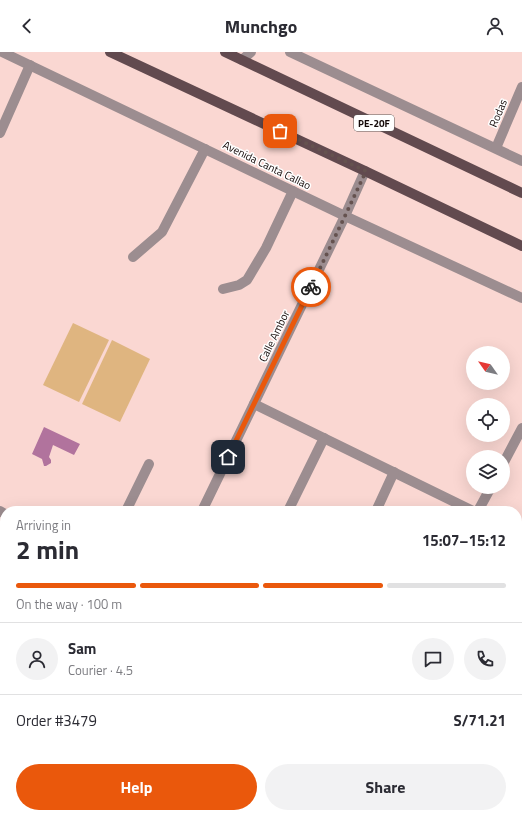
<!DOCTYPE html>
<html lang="en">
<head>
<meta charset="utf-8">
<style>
	:root { --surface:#fff; --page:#f2f2f3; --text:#2b2b33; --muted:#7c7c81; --line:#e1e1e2; --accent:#ea580c }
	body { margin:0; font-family:"Titillium Web",sans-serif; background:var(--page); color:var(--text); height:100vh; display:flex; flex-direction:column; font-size:15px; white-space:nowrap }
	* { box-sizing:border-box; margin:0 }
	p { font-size:13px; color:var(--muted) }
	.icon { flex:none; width:22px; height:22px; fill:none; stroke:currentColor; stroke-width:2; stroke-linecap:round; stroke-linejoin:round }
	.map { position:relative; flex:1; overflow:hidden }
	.details { position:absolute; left:0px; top:454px; width:522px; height:312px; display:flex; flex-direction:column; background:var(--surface); border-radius:16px 16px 0 0; box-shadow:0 4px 16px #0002 }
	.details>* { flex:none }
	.needle { width:26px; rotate:304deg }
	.controls { position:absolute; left:466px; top:294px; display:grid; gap:8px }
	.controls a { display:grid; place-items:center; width:44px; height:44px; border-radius:50%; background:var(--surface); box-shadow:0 4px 16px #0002; font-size:20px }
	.pin { position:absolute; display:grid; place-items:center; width:34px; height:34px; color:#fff; margin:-17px; border-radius:8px; box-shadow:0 2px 6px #0006 }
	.courier { position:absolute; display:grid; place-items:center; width:40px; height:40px; margin:-20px; border:3px solid #ea580c; border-radius:50%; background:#fff; color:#222; box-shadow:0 1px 5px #0007 }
	.headline em { font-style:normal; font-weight:700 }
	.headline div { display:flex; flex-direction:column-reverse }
	.headline { display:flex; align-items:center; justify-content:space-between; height:68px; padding:0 16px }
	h1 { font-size:26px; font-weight:700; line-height:30px }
	.bar { display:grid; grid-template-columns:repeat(4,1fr); gap:6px 4px; align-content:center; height:48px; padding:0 16px }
	.bar i { height:5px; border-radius:3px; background:var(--line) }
	.bar .active { background:var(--accent) }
	.bar p { grid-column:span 4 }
	.line { display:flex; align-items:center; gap:10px; padding:0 16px; border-top:1px solid var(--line) }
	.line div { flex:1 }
	.round { display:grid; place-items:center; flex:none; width:42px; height:42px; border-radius:21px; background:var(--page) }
	.action { display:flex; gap:8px; margin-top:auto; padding:8px 16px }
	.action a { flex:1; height:46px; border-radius:24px; background:var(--accent); color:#fff; font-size:16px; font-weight:700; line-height:46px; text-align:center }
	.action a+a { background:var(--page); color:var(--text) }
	header { display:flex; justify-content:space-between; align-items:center; height:52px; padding:0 16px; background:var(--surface); font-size:18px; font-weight:700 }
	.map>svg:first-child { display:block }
</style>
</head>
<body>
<header><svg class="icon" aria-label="back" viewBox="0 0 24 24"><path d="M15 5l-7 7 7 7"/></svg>Munchgo<svg class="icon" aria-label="person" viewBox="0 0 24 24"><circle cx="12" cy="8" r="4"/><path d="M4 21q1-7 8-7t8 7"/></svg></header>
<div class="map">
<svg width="522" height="766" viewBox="0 0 522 766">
	<rect width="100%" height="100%" fill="#fad7d2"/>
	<!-- green -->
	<g fill="#dfb580">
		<polygon points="73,271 109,288 79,350 43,333"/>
		<polygon points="112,288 150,307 120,370 82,352"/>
	</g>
	<!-- water -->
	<polygon fill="#b1739d" points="44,375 80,392 74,403 53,393 49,405 51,408 51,411 46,414 44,414 42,407 32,402"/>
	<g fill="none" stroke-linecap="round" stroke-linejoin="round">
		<!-- minor -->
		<g stroke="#9c8d90" stroke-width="10">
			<polyline points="2,0 345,164 522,246"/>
			<polyline points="290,0 522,109"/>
			<polyline points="242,8 251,0"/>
			<polyline points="0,81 30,13"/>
			<polyline points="496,96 522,35"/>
			<polyline points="133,205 162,180 205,97"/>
			<polyline points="223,237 239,233 247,228 266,196 293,139"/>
			<polyline points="254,352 473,459"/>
			<polyline points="503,412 522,376"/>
			<polyline points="0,459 5,462"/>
			<polyline points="126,459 149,412"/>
			<polyline points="202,459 345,164 365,119"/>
			<polyline points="288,459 324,386"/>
			<polyline points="376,459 394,420"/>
			<polyline points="478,459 491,435"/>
			<polyline points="517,478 522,481"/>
			<polyline points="5,580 1,586 5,597"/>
			<polyline points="517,612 522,598"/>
			<polyline points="0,654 5,641"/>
			<polyline points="517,693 522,693"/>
			<polyline points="72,761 72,766"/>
			<polyline points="21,766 42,761"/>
			<polyline points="455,766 456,761"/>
		</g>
		<!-- major -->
		<g stroke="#624a4f" stroke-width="10">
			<polyline points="110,0 365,119 522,194"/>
			<polyline points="225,0 522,141"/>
		</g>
	</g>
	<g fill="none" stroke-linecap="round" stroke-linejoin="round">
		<!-- done -->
		<polyline stroke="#65524f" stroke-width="4" stroke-dasharray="0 7.2" points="280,79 366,119 345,164 311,235"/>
		<!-- route -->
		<polyline stroke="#ea580c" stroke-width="5" points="228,405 311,235"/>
	</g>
	<g text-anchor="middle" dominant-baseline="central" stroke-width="3" stroke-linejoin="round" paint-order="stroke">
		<!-- shield labels -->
		<rect fill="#fff" stroke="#5b5453" stroke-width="1" x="354" y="63" width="40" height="16" rx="3"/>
		<g font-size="10" font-weight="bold" fill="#150a09">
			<text x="374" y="71">PE-20F</text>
		</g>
		<!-- street labels -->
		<g font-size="11" fill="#150a09" stroke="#fff">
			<text transform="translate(498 61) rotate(-67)">Rodas</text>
			<text transform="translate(267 113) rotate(26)">Avenida Canta Callao</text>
			<text transform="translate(274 284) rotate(-64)">Calle Ambor</text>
		</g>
	</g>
</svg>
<div class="controls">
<a><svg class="needle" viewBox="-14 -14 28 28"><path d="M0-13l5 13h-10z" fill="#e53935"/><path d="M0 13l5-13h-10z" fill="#7c7c81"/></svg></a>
<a><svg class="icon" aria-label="locate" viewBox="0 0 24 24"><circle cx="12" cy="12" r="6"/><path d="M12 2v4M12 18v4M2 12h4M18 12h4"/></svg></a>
<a><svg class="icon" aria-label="layers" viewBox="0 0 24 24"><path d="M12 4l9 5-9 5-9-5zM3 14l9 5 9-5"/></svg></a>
</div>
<div class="pin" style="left:280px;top:79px;background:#ea580c"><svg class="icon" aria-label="bag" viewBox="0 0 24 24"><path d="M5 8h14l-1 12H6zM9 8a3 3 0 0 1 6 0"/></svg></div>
<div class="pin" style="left:228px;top:405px;background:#1f2937"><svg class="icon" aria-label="home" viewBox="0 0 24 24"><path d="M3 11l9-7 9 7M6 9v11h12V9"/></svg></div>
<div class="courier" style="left:311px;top:235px"><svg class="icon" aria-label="bike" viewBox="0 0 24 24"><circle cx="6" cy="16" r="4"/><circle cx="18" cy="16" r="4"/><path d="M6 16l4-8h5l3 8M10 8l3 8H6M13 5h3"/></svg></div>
<section class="details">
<div class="headline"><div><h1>2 min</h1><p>Arriving in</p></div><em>15:07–15:12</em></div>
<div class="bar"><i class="active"></i><i class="active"></i><i class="active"></i><i></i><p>On the way · 100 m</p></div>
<div class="line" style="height:72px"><a class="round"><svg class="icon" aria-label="person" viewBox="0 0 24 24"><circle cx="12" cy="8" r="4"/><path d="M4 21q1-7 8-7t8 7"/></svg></a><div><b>Sam</b><p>Courier · 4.5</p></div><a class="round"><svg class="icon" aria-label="chat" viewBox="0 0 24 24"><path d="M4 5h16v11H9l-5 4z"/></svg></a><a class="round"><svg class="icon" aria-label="phone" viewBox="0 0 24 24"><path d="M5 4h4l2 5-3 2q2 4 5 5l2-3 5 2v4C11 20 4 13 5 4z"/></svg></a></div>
<div class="line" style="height:52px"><div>Order #3479</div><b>S/71.21</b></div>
<div class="action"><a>Help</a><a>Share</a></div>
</section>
</div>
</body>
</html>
